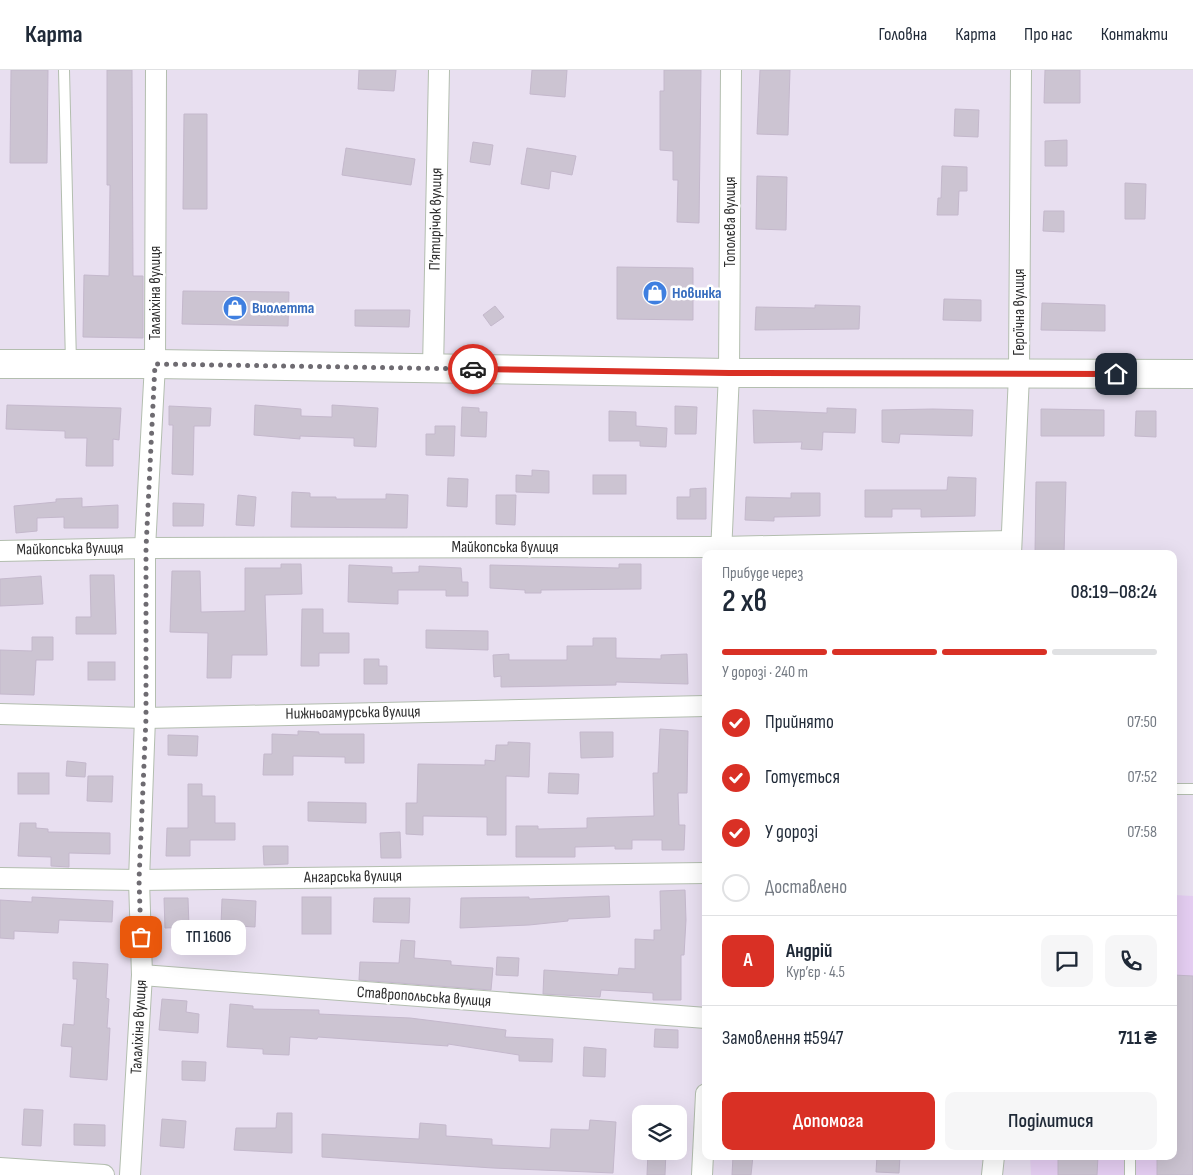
<!DOCTYPE html>
<html lang="uk">
<head>
<meta charset="utf-8">
<style>
	:root { --surface:#fff; --page:#f6f6f7; --text:#1f2937; --muted:#747a83; --line:#e0e1e3; --accent:#d93025 }
	body { margin:0; font-family:"Sofia Sans Condensed",sans-serif; background:var(--page); color:var(--text); height:100vh; display:flex; flex-direction:column; font-size:19px; white-space:nowrap }
	* { box-sizing:border-box; margin:0 }
	p { font-size:16px; color:var(--muted) }
	.icon { flex:none; width:28px; height:28px; fill:none; stroke:currentColor; stroke-width:2; stroke-linecap:round; stroke-linejoin:round }
	.map { position:relative; flex:1; overflow:hidden }
	.details { position:absolute; left:702px; top:480px; width:475px; height:610px; display:flex; flex-direction:column; background:var(--surface); border-radius:10px; box-shadow:0 5px 20px #0002 }
	.details>* { flex:none }
	.buttons { position:absolute; left:632px; top:1035px; display:grid; gap:10px }
	.buttons a { display:grid; place-items:center; width:55px; height:55px; border-radius:10px; background:var(--surface); box-shadow:0 5px 20px #0002; font-size:25px }
	.pin { position:absolute; display:grid; place-items:center; width:42px; height:42px; color:#fff; margin:-21px; border-radius:10px; box-shadow:0 2px 8px #0006 }
	.courier { position:absolute; display:grid; place-items:center; width:50px; height:50px; margin:-25px; border:4px solid #d93025; border-radius:50%; background:#fff; color:#222; box-shadow:0 1px 6px #0007 }
	.bubble { position:absolute; height:35px; border-radius:10px; background:var(--surface); box-shadow:0 5px 20px #0002; font-size:16px; font-weight:600; line-height:35px; text-align:center }
	.head em { font-style:normal; font-weight:600 }
	.head div { display:flex; flex-direction:column-reverse }
	.head { display:flex; align-items:center; justify-content:space-between; height:85px; padding:0 20px }
	h1 { font-size:32px; font-weight:600; line-height:38px }
	.bar { display:grid; grid-template-columns:repeat(4,1fr); gap:8px 5px; align-content:center; height:60px; padding:0 20px }
	.bar i { height:6px; border-radius:4px; background:var(--line) }
	.bar .current { background:var(--accent) }
	.bar p { grid-column:span 4 }
	.line { display:flex; align-items:center; gap:12px; padding:0 20px; border-top:1px solid var(--line) }
	.line div { flex:1 }
	.round { display:grid; place-items:center; flex:none; width:52px; height:52px; border-radius:10px; background:var(--page) }
	ol { padding:0 20px; list-style:none }
	li { display:flex; align-items:center; gap:15px; height:55px }
	li p { margin-inline-start:auto }
	li .icon { padding:5px; border-radius:50%; background:var(--accent); color:#fff; stroke-width:4 }
	li:last-child { color:var(--muted) }
	li i { width:28px; height:28px; border:2px solid var(--line); border-radius:50% }
	.action { display:flex; gap:10px; margin-top:auto; padding:10px 20px }
	.action a { flex:1; height:58px; border-radius:10px; background:var(--accent); color:#fff; font-size:20px; font-weight:600; line-height:58px; text-align:center }
	.action a+a { background:var(--page); color:var(--text) }
	header { display:flex; align-items:center; gap:30px; box-sizing:border-box; height:70px; padding:0 25px; background:var(--surface); border-bottom:1px solid var(--line) }
	header strong { font-size:24px }
	nav { display:flex; gap:28px; margin-inline-start:auto; font-size:18px }
	.map>svg:first-child { display:block }
</style>
</head>
<body>
<header>
<strong>Карта</strong>
<nav><a>Головна</a><a>Карта</a><a>Про нас</a><a>Контакти</a></nav>
</header>
<div class="map">
<svg width="1193" height="1105" viewBox="0 0 1193 1105">
	<rect width="100%" height="100%" fill="#e8dff0"/>
	<!-- education -->
	<polygon fill="#e5cef2" points="1174,825 1193,826 1193,1105 1031,1105 1030,1086 1174,1086"/>
	<!-- building -->
	<g fill="#ccc4d2" stroke="#c4b8cc">
		<polygon points="11,0 48,0 47,93 10,93"/>
		<polygon points="107,0 132,0 133,206 143,206 143,268 83,267 84,205 109,206 110,115 107,115"/>
		<polygon points="359,0 396,0 394,21 358,19"/>
		<polygon points="532,0 567,0 565,27 530,24"/>
		<polygon points="664,0 701,0 699,153 677,152 678,110 673,110 673,81 660,80 660,21 664,21"/>
		<polygon points="760,0 790,0 788,65 757,64"/>
		<polygon points="1045,0 1080,0 1080,33 1044,33"/>
		<polygon points="955,39 979,40 978,67 954,66"/>
		<polygon points="184,44 207,44 207,139 183,139"/>
		<polygon points="1067,70 1067,96 1045,96 1045,71"/>
		<polygon points="473,72 493,75 490,95 470,92"/>
		<polygon points="346,78 415,89 411,115 342,105"/>
		<polygon points="527,78 576,86 572,105 551,101 549,119 521,114"/>
		<polygon points="942,96 967,97 967,121 959,121 958,145 937,145 938,128 941,128"/>
		<polygon points="757,106 787,107 786,160 756,159"/>
		<polygon points="1125,113 1146,114 1145,149 1125,149"/>
		<polygon points="1044,141 1064,141 1064,162 1043,161"/>
		<polygon points="617,197 693,198 693,250 617,249"/>
		<polygon points="183,221 289,222 288,256 182,254"/>
		<polygon points="944,229 981,230 981,251 943,250"/>
		<polygon points="1042,233 1105,235 1105,261 1041,260"/>
		<polygon points="815,235 860,236 859,259 755,260 756,237 815,238"/>
		<polygon points="495,236 504,247 491,256 483,245"/>
		<polygon points="355,240 410,240 409,257 355,256"/>
		<polygon points="7,335 121,338 119,370 113,369 113,396 86,396 87,368 65,368 65,361 6,359"/>
		<polygon points="255,335 301,339 301,346 332,347 332,335 378,338 376,377 354,376 354,368 300,366 300,369 254,365"/>
		<polygon points="169,336 211,338 210,356 194,356 193,405 172,404 173,355 169,355"/>
		<polygon points="675,336 697,337 696,364 675,364"/>
		<polygon points="462,337 479,338 479,342 487,342 486,367 461,366"/>
		<polygon points="827,338 856,339 855,363 823,362 822,380 801,379 802,372 754,373 753,340 827,343"/>
		<polygon points="933,339 973,340 972,366 900,364 899,373 882,372 882,340"/>
		<polygon points="1041,339 1104,340 1104,366 1041,366"/>
		<polygon points="609,341 636,342 636,356 667,358 666,377 640,376 640,371 609,371"/>
		<polygon points="1136,341 1156,341 1156,367 1135,366"/>
		<polygon points="435,356 455,356 454,386 426,385 426,364 435,364"/>
		<polygon points="532,400 549,401 549,423 516,422 516,405 532,406"/>
		<rect x="593" y="405" width="33" height="19"/>
		<polygon points="948,407 976,408 975,446 921,447 921,439 892,439 892,447 865,447 865,420 947,420"/>
		<polygon points="448,408 468,409 467,437 447,436"/>
		<polygon points="1036,412 1066,412 1064,484 1035,484"/>
		<polygon points="706,418 706,449 677,449 677,427 690,427 690,419"/>
		<polygon points="292,422 310,423 310,427 336,427 336,429 386,429 386,424 408,425 407,458 291,457"/>
		<polygon points="791,423 820,423 820,446 774,447 774,451 745,450 746,427 791,428"/>
		<polygon points="238,425 256,427 254,456 236,455"/>
		<polygon points="496,425 516,425 515,455 496,454"/>
		<polygon points="82,428 82,437 118,435 118,458 64,458 64,447 37,448 37,461 16,463 14,436 56,432 56,429"/>
		<polygon points="173,433 204,434 203,456 173,456"/>
		<polygon points="281,494 301,494 302,524 265,525 267,585 232,585 231,608 207,608 208,563 170,562 172,501 200,501 201,542 245,541 245,498 281,498"/>
		<polygon points="619,494 641,494 641,519 541,520 541,523 525,523 525,520 490,518 490,495 619,498"/>
		<polygon points="349,495 392,497 392,503 419,502 419,496 461,498 462,512 468,512 468,526 446,526 446,520 398,520 398,534 348,532"/>
		<polygon points="90,505 114,505 116,564 76,564 76,547 91,547"/>
		<polygon points="41,506 43,534 0,536 0,509"/>
		<polygon points="302,539 323,539 323,563 349,563 349,583 319,583 319,596 301,596"/>
		<polygon points="426,560 488,561 488,580 426,578"/>
		<polygon points="32,567 53,567 53,590 36,590 34,625 0,624 0,580 32,581"/>
		<polygon points="593,568 616,568 616,588 661,589 661,585 687,584 688,614 616,612 616,615 501,617 501,606 494,607 493,585 509,584 509,590 567,590 567,576 593,576"/>
		<polygon points="364,589 379,589 379,596 387,596 387,614 364,614"/>
		<rect x="88" y="592" width="27" height="18"/>
		<polygon points="660,659 688,661 687,723 678,723 679,755 685,755 684,780 662,780 662,770 632,770 632,779 615,779 615,776 575,777 575,787 516,787 516,756 538,756 538,759 587,758 587,748 654,746 653,703 658,703"/>
		<polygon points="298,661 319,662 319,664 364,664 364,693 345,693 345,687 293,686 293,705 263,705 264,684 272,684 272,664 298,665"/>
		<polygon points="580,662 613,662 613,687 581,688"/>
		<polygon points="168,665 198,666 197,686 168,685"/>
		<polygon points="508,672 530,673 529,707 506,706 506,765 487,765 487,747 423,746 423,765 406,764 406,733 417,733 418,694 485,695 485,690 495,691 496,675 508,675"/>
		<polygon points="67,691 86,693 85,707 66,706"/>
		<rect x="18" y="703" width="31" height="21"/>
		<polygon points="549,703 579,704 578,724 548,723"/>
		<polygon points="88,706 113,706 112,732 87,731"/>
		<polygon points="188,714 202,714 202,726 215,726 215,753 235,753 235,770 190,770 190,786 166,786 167,758 188,758"/>
		<polygon points="308,732 366,733 366,753 308,751"/>
		<polygon points="20,753 36,753 36,758 48,759 48,762 110,763 110,784 69,783 69,797 51,796 51,787 18,786"/>
		<polygon points="400,762 401,788 381,788 380,763"/>
		<polygon points="263,776 288,776 288,794 264,795"/>
		<polygon points="685,820 686,850 684,885 681,885 681,930 653,930 653,923 601,920 600,927 543,924 544,900 618,905 619,898 635,899 635,869 654,870 654,860 661,860 660,821"/>
		<polygon points="609,826 610,847 568,849 568,851 529,855 460,858 461,828 529,827 529,829"/>
		<polygon points="32,827 113,831 112,852 59,850 58,863 14,861 14,869 0,868 0,830 32,832"/>
		<rect x="302" y="827" width="29" height="37"/>
		<polygon points="164,828 188,828 189,857 165,858"/>
		<polygon points="374,828 410,828 409,853 373,852"/>
		<polygon points="222,829 256,831 255,857 221,855"/>
		<polygon points="401,870 415,871 414,888 451,891 451,895 493,898 491,920 359,910 360,892 399,893"/>
		<polygon points="497,887 519,888 518,906 496,905"/>
		<polygon points="73,892 108,894 106,928 109,929 107,958 110,958 107,1010 70,1007 72,977 61,976 63,954 74,955 77,909 73,909"/>
		<polygon points="1174,905 1193,906 1193,1105 1157,1105 1157,1086 1174,1086"/>
		<polygon points="162,929 187,931 186,942 199,944 198,963 159,960"/>
		<polygon points="230,934 253,936 253,939 319,940 319,944 410,948 506,960 505,967 553,969 552,992 519,991 519,985 448,974 448,976 318,967 317,969 290,967 289,985 263,984 263,979 227,977"/>
		<polygon points="655,959 678,960 678,978 654,977"/>
		<polygon points="584,977 606,979 605,1007 583,1006"/>
		<polygon points="182,991 206,992 205,1011 182,1010"/>
		<polygon points="24,1039 43,1040 41,1076 22,1075"/>
		<polygon points="277,1043 292,1043 292,1083 234,1080 236,1058 276,1058"/>
		<polygon points="162,1049 186,1051 184,1078 160,1076"/>
		<polygon points="590,1050 616,1052 613,1103 493,1098 322,1087 322,1064 419,1069 420,1053 446,1055 446,1066 492,1069 492,1075 550,1078 551,1059 589,1060"/>
		<polygon points="74,1054 105,1055 105,1076 74,1075"/>
		<polygon points="648,1081 666,1081 665,1105 647,1105"/>
		<polygon points="733,1086 753,1086 751,1105 732,1105"/>
		<polygon points="877,1086 900,1086 899,1103 876,1102"/>
		<polygon points="1058,1086 1098,1086 1097,1105 1058,1105"/>
	</g>
	<g fill="none" stroke-linecap="round" stroke-linejoin="round">
		<defs>
			<g id="lane">
				<polyline points="64,0 71,293"/>
				<polyline points="1174,719 1193,719"/>
				<polyline points="1130,1086 1130,1105"/>
			</g>
			<g id="street">
				<polyline points="433,299 439,0"/>
				<polyline points="0,481 145,478 721,477 1011,471"/>
				<polyline points="721,484 729,303 731,0"/>
				<polyline points="1011,484 1019,305 1021,0"/>
				<polyline points="0,644 145,648 706,636"/>
				<polyline points="0,808 139,810 706,803"/>
				<polyline points="142,905 706,948"/>
				<polyline points="0,1098 104,1105"/>
				<polyline points="130,1105 142,905 139,810 145,648 145,478 155,294 156,0"/>
				<polyline points="702,1105 706,1024"/>
				<polyline points="992,1105 994,1086"/>
			</g>
			<polyline id="secondary" points="0,294 155,294 729,303 1193,304"/>
		</defs>
		<!-- lane casing -->
		<use href="#lane" stroke="#b3beaf" stroke-width="12"/>
		<!-- street casing -->
		<use href="#street" stroke="#b3beaf" stroke-width="22"/>
		<!-- secondary casing -->
		<use href="#secondary" stroke="#b3beaf" stroke-width="30"/>
		<!-- lane -->
		<use href="#lane" stroke="#fff" stroke-width="10"/>
		<!-- street -->
		<use href="#street" stroke="#fff" stroke-width="20"/>
		<!-- secondary -->
		<use href="#secondary" stroke="#fff" stroke-width="28"/>
	</g>
	<g fill="none" stroke-linecap="round" stroke-linejoin="round">
		<!-- done -->
		<polyline stroke="#6e6b71" stroke-width="5" stroke-dasharray="0 9" points="141,867 139,810 146,648 146,478 155,294 473,299"/>
		<!-- route -->
		<polyline stroke="#d93025" stroke-width="6" points="473,299 729,303 1116,304"/>
	</g>
	<!-- icons -->
	<defs>
		<symbol id="shop-disc" viewBox="-11 -11 22 22"><circle r="9.5" fill="#3f7fe0" stroke="#fff"/><path d="M-5-2.5h2.3a2.7 3.5 0 0 1 5.4 0H5L5.5 6h-11ZM-1.5-2.5h3a1.5 2.3 0 0 0-3 0Z" fill="#fff"/></symbol>
	</defs>
	<g fill-rule="evenodd">
		<use href="#shop-disc" x="641" y="209" width="28" height="28"/>
		<use href="#shop-disc" x="221" y="224" width="28" height="28"/>
	</g>
	<g text-anchor="middle" dominant-baseline="central" stroke-width="5" stroke-linejoin="round" paint-order="stroke">
		<!-- street labels -->
		<g font-size="16" fill="#2d2d2d" stroke="#fff">
			<text transform="translate(436 149) rotate(-89)">П’ятирічок вулиця</text>
			<text transform="translate(730 152) rotate(-90)">Тополєва вулиця</text>
			<text transform="translate(155 223) rotate(-90)">Талаліхіна вулиця</text>
			<text transform="translate(1019 242) rotate(-90)">Героїчна вулиця</text>
			<text x="505" y="477">Майкопська вулиця</text>
			<text transform="translate(70 479) rotate(-1)">Майкопська вулиця</text>
			<text transform="translate(353 643) rotate(-1)">Нижньоамурська вулиця</text>
			<text transform="translate(353 807) rotate(-1)">Ангарська вулиця</text>
			<text transform="translate(424 927) rotate(4)">Ставропольська вулиця</text>
			<text transform="translate(139 957) rotate(-87)">Талаліхіна вулиця</text>
		</g>
		<!-- shop labels -->
		<g font-size="16" font-weight="bold" fill="#366cbe" stroke="#fff" text-anchor="start">
			<text x="672" y="223">Новинка</text>
			<text x="252" y="238">Виолетта</text>
		</g>
	</g>
</svg>
<div class="buttons">
<a><svg class="icon" aria-label="layers" viewBox="0 0 24 24"><path d="M12 4l9 5-9 5-9-5zM3 14l9 5 9-5"/></svg></a>
</div>
<div class="pin" style="left:141px;top:867px;background:#ea580c"><svg class="icon" aria-label="bag" viewBox="0 0 24 24"><path d="M5 8h14l-1 12H6zM9 8a3 3 0 0 1 6 0"/></svg></div>
<div class="pin" style="left:1116px;top:304px;background:#1f2937"><svg class="icon" aria-label="home" viewBox="0 0 24 24"><path d="M3 11l9-7 9 7M6 9v11h12V9"/></svg></div>
<div class="courier" style="left:473px;top:299px"><svg class="icon" aria-label="car" viewBox="0 0 24 24"><path d="M5 17H2v-5l4-1 3-4h7l3 4 3 1v5h-3M9 17h6M6 11h13"/><circle cx="7" cy="17" r="2"/><circle cx="17" cy="17" r="2"/></svg></div>
<div class="bubble" style="left:171px;top:850px;width:75px">ТП 1606</div>
<section class="details">
<div class="head"><div><h1>2 хв</h1><p>Прибуде через</p></div><em>08:19–08:24</em></div>
<div class="bar"><i class="current"></i><i class="current"></i><i class="current"></i><i></i><p>У дорозі · 240 m</p></div>
<ol>
<li><svg class="icon" aria-label="check" viewBox="0 0 24 24"><path d="M5 12l5 5 9-10"/></svg>Прийнято<p>07:50</p></li>
<li><svg class="icon" aria-label="check" viewBox="0 0 24 24"><path d="M5 12l5 5 9-10"/></svg>Готується<p>07:52</p></li>
<li><svg class="icon" aria-label="check" viewBox="0 0 24 24"><path d="M5 12l5 5 9-10"/></svg>У дорозі<p>07:58</p></li>
<li><i></i>Доставлено</li>
</ol>
<div class="line" style="height:90px"><b class="round" style="background:var(--accent);color:#fff">А</b><div><b>Андрій</b><p>Кур’єр · 4.5</p></div><a class="round"><svg class="icon" aria-label="chat" viewBox="0 0 24 24"><path d="M4 5h16v11H9l-5 4z"/></svg></a><a class="round"><svg class="icon" aria-label="phone" viewBox="0 0 24 24"><path d="M5 4h4l2 5-3 2q2 4 5 5l2-3 5 2v4C11 20 4 13 5 4z"/></svg></a></div>
<div class="line" style="height:65px"><div>Замовлення #5947</div><b>711 ₴</b></div>
<div class="action"><a>Допомога</a><a>Поділитися</a></div>
</section>
</div>
</body>
</html>
